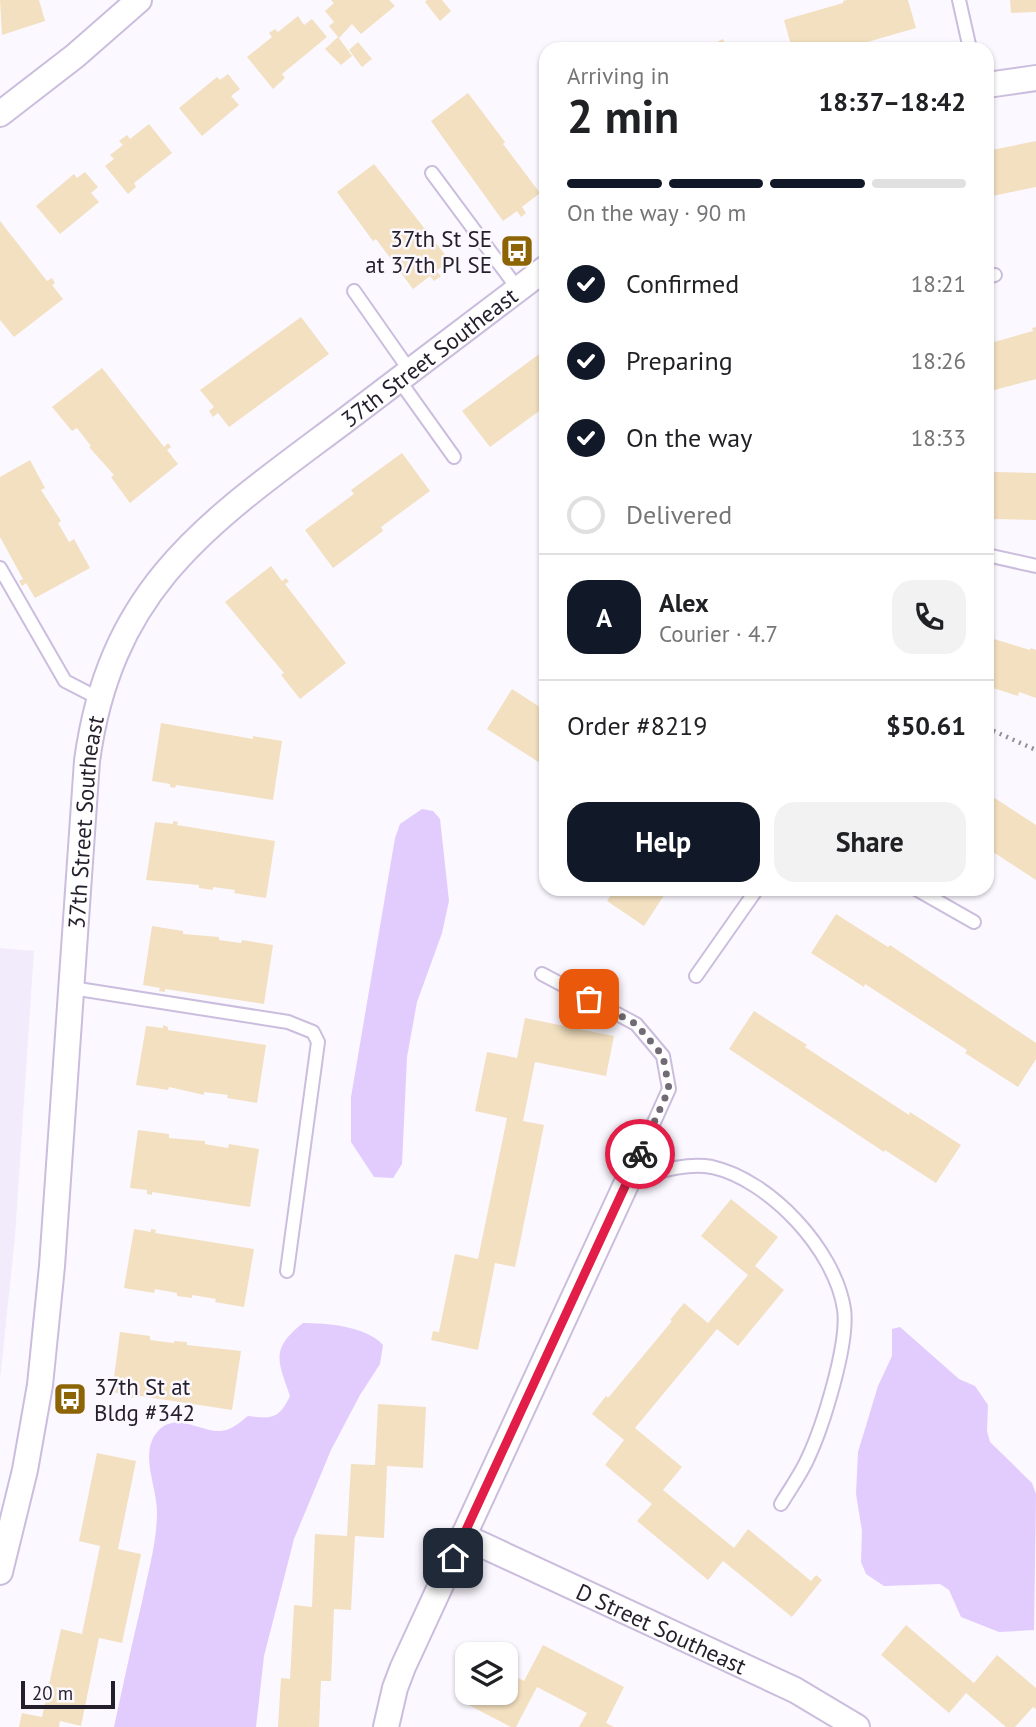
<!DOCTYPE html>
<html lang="en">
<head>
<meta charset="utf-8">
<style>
	:root { --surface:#fff; --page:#f2f2f2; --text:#202124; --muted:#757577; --line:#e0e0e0; --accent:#111827 }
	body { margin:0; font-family:"PT Sans",sans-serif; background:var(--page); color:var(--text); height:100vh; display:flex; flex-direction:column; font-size:26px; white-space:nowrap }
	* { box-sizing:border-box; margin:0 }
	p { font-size:23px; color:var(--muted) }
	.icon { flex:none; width:38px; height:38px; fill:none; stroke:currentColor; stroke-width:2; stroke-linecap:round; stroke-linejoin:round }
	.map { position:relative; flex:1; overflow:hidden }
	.drawer { position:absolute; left:539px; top:42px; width:455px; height:854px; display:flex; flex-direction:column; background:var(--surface); border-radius:21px; box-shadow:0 2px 5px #0004 }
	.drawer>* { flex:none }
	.tools { position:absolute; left:455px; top:1642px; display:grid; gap:14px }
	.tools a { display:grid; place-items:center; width:63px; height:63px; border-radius:14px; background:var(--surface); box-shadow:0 2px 5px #0004; font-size:35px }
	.scale { position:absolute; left:21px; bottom:18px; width:94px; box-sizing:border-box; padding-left:7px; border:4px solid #251f2b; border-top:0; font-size:19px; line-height:24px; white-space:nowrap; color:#251f2b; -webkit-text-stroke:5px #fbf8ff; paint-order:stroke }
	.pin { position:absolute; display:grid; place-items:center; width:60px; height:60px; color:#fff; margin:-30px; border-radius:14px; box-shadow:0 4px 10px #0006 }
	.courier { position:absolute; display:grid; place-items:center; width:70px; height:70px; margin:-35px; border:5px solid #e11d48; border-radius:50%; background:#fff; color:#222; box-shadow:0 2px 9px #0007 }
	.overview em { font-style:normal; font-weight:700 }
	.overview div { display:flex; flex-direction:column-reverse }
	.overview { display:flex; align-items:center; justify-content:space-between; height:119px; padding:0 28px }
	h1 { font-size:46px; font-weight:700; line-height:52px }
	.bar { display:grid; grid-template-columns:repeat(4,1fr); gap:10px 7px; align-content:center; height:84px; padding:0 28px }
	.bar i { height:9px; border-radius:5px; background:var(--line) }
	.bar .active { background:var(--accent) }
	.bar p { grid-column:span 4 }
	.line { display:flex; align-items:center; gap:18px; padding:0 28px; border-top:2px solid var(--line) }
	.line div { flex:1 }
	.round { display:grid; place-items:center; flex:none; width:74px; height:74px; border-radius:21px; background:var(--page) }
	ol { padding:0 28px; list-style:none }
	li { display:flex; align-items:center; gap:21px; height:77px }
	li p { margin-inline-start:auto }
	li .icon { padding:7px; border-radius:50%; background:var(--accent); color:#fff; stroke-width:4 }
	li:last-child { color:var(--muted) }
	li i { width:38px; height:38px; border:4px solid var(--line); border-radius:50% }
	.action { display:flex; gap:14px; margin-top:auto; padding:14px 28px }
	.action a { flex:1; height:80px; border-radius:21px; background:var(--accent); color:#fff; font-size:28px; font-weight:700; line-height:80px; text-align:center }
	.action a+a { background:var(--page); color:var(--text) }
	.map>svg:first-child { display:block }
</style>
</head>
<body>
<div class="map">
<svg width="1036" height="1727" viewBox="0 0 1036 1727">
	<rect width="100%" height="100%" fill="#fbf8ff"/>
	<!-- built -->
	<polygon fill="#f2ebfb" points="0,948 34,951 15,1237 0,1380"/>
	<!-- green -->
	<g fill="#e2ccfe">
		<polygon points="422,809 433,811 440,819 449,901 442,933 417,1002 407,1057 402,1164 393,1178 374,1177 351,1142 351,1097 395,838 400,824"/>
		<path d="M303 1323C327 1323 366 1326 383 1345L380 1364 360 1395 331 1450 294 1539 264 1656 256 1727H114C123 1685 132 1643 142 1602 148 1572 157 1542 157 1512 157 1486 138 1451 159 1430 176 1412 201 1432 220 1431 231 1431 240 1422 248 1416 272 1419 279 1419 290 1396 278 1361 270 1349 303 1323Z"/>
		<polygon points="900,1327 959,1379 975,1386 988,1405 987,1431 990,1442 1032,1483 1036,1494 1034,1630 999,1632 961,1617 949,1590 940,1584 884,1586 866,1574 861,1562 862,1531 856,1494 858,1452 878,1386 892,1356 892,1329"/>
	</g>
	<!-- building -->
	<g fill="#f3e0c0">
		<polygon points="0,0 39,0 45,21 2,35"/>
		<polygon points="331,0 389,0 395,6 361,34 352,24 339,38 329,26 334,22 325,11 334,3"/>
		<polygon points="427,0 442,0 451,11 440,21 425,2"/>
		<polygon points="846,0 908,0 916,28 857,45 858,48 855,49 792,49 784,20 843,3 843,1"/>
		<polygon points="1010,0 1036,0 1036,12 1011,13"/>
		<polygon points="298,16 304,25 312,19 327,37 282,74 285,78 273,89 247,57 272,37 269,33 275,29 278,32"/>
		<polygon points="338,37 352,56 341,65 325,49"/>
		<polygon points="723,39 728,49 704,49"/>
		<polygon points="358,42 372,59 362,67 349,50"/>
		<polygon points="228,74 240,89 231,96 239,105 202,136 179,108 217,77 220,80"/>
		<polygon points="468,93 505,142 503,144 540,193 522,207 526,213 521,217 517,211 503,221 431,121"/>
		<polygon points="149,124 172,153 134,183 136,187 128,194 105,166 114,159 110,155 123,145 119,141 127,135 130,139"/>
		<polygon points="1036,141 1036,187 987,197 987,151"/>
		<polygon points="374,164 450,261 436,271 441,276 434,281 430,276 413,289 376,239 373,241 337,192"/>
		<polygon points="85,172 98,187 91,193 99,202 60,234 36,206 74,174 77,178"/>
		<polygon points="0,221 47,281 52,278 55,283 52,285 63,299 14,337 0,320"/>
		<polygon points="301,317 329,354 229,427 218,413 213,417 209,411 214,407 200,390"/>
		<polygon points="1036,327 1036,379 987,392 987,344 1033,331 1032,328"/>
		<polygon points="546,349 546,406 490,447 462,411"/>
		<polygon points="102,368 164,447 168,443 171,447 167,450 178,464 130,503 111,477 114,475 89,447 91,446 77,428 72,431 52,407"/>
		<polygon points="402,453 430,491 381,527 383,531 333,568 305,530 354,494 351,490"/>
		<polygon points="30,460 45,488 41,490 61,521 58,523 69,542 74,539 90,568 35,598 26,583 22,586 19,581 23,579 0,537 0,477"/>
		<polygon points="993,472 1036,473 1036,520 991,519"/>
		<polygon points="271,566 282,581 286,578 289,582 285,584 346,663 300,699 281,675 284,673 225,602"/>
		<polygon points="987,637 1030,650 1031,648 1036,650 1036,698 1019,692 1018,696 987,686"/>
		<polygon points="512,689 546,711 546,763 542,761 540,763 487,729"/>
		<polygon points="161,723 253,739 253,736 282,741 273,800 176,785 175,788 170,787 170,784 152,781"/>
		<polygon points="987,793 1036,825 1036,880 987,848"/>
		<polygon points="173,821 178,822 177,825 275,841 266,898 234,893 235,890 213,887 213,890 199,888 199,885 146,880 155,822 173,824"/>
		<polygon points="615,889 668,889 644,926 607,901"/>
		<polygon points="836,914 888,947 890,945 1036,1043 1036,1059 1018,1087 965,1053 967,1050 865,984 864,987 811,953"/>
		<polygon points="152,926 183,931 183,934 219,937 219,940 241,943 242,940 273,945 264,1004 165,989 165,992 159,991 160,988 143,985"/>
		<polygon points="754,1011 807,1045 805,1047 909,1115 910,1112 961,1145 936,1183 885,1150 884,1152 729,1049"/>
		<polygon points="525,1018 614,1036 606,1076 535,1062 523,1121 544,1125 515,1267 495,1263 478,1350 431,1340 433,1331 439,1332 455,1254 478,1259 507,1118 475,1111 487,1052 517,1058"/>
		<polygon points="163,1025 168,1027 168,1030 266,1045 257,1103 227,1098 228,1095 204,1092 204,1095 169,1087 168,1090 136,1085 146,1026 163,1028"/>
		<polygon points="138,1130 169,1134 169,1138 205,1141 205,1144 228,1148 229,1144 259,1149 250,1207 152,1192 152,1195 147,1194 147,1190 130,1188"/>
		<polygon points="731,1199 778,1237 755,1266 784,1290 738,1346 717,1329 635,1428 682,1467 663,1490 734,1548 748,1529 811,1581 816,1575 822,1580 792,1617 723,1561 708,1580 637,1521 652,1504 605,1465 624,1440 592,1414 606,1396 608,1398 672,1321 670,1320 684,1303 708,1323 748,1275 701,1236"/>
		<polygon points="134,1229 151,1232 151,1229 156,1230 155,1233 254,1249 244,1307 215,1302 216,1299 192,1295 192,1298 177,1296 177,1293 155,1289 154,1293 124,1288"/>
		<polygon points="120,1332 150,1336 150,1340 174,1343 174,1341 187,1342 187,1345 241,1351 232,1410 134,1395 133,1398 129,1397 129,1395 112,1392"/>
		<polygon points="378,1404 426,1407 423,1468 387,1466 384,1538 355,1536 351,1610 334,1609 331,1681 321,1681 319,1727 278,1727 281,1678 290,1679 294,1605 312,1607 315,1534 347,1536 351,1464 375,1465"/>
		<polygon points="97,1453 136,1461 118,1549 141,1554 122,1643 99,1638 81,1726 60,1721 59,1727 19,1727 22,1713 42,1717 61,1629 82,1634 100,1546 79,1541"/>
		<polygon points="906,1625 974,1683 997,1655 1036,1688 1036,1709 1033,1707 1015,1727 1006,1727 966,1693 949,1713 881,1655"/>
		<polygon points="543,1645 624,1687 606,1723 614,1727 579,1727 587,1713 537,1687 516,1727 511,1727 461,1701 466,1692 506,1692 506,1671 524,1681"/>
	</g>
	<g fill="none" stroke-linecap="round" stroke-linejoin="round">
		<defs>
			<g id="lane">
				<polyline points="959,0 970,49"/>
				<polyline points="432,173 518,289"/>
				<polyline points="987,277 995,275"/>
				<polyline points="354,291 410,371"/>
				<polyline points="399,380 454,457"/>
				<polyline points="987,555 1036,566"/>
				<polyline points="0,568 65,681 100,699"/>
				<polyline points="916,889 974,922"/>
				<polyline points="542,974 636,1024 663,1056 669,1089 628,1180"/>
				<polyline points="696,976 757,889"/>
				<polyline points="72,988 288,1022 313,1032 318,1042 287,1271"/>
				<path d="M628 1180C655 1173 684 1162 712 1167 770 1180 835 1250 844 1309 849 1343 823 1426 808 1458 801 1474 790 1489 781 1504"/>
			</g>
			<g id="street">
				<polyline points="987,85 1036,78"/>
				<polyline points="0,114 75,56 139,0"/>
				<path id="s1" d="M463 1536 795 1690 857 1727"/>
				<path id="s2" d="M0 1572 25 1470 40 1385 52 1266 87 761C111 584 211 521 343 422 411 371 478 319 546 268"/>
				<polyline points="386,1727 395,1688 403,1667 628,1180"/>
			</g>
		</defs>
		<!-- lane casing -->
		<use href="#lane" stroke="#cbbddd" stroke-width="16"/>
		<!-- street casing -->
		<use href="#street" stroke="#cbbddd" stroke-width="28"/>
		<!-- path -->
		<polyline stroke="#949099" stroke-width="4.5" stroke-dasharray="2 5" stroke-linecap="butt" points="987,728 1036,750"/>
		<!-- lane -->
		<use href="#lane" stroke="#fff" stroke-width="12"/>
		<!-- street -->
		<use href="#street" stroke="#fff" stroke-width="24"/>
	</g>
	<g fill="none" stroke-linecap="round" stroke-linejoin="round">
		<!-- done -->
		<polyline stroke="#706b75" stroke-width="7" stroke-dasharray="0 12.6" points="589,999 636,1024 663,1056 669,1089 640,1154"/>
		<!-- route -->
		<polyline stroke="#e11d48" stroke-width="9" points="453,1558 640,1154"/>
	</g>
	<!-- icons -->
	<defs>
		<symbol id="bus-square" viewBox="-11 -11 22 22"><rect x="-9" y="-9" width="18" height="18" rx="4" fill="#8c6305" stroke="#fbf8ff"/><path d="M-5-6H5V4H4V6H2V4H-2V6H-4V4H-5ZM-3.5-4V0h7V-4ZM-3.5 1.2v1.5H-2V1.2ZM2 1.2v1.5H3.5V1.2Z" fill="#fff"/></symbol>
	</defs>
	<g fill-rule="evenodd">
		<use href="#bus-square" x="498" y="232" width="38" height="38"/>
		<use href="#bus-square" x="51" y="1380" width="38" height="38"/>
	</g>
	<g text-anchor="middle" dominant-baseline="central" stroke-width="5" stroke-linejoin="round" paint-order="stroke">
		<!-- poi labels -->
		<g font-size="23" fill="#251f2b" stroke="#fbf8ff" text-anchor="end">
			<text x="492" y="238">37th St SE<tspan x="492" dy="26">at 37th Pl SE</tspan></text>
			<text x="94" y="1386" text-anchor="start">37th St at<tspan x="94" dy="26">Bldg #342</tspan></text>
		</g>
		<!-- street labels -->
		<g font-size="23" fill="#251f2b" stroke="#fbf8ff">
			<text stroke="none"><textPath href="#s2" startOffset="1365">37th Street Southeast</textPath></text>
			<text stroke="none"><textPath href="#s2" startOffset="756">37th Street Southeast</textPath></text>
			<text stroke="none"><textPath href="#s1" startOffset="219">D Street Southeast</textPath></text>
		</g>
	</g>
</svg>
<div class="tools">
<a><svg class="icon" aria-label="layers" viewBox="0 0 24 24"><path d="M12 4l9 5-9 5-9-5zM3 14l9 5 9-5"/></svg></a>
</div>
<div class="scale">20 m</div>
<div class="pin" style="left:589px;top:999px;background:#ea580c"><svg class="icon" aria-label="bag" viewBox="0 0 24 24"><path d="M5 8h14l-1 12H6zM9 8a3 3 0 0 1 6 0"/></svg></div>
<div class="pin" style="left:453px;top:1558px;background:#1f2937"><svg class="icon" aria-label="home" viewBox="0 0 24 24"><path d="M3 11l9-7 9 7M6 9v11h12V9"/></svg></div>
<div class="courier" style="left:640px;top:1154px"><svg class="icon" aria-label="bike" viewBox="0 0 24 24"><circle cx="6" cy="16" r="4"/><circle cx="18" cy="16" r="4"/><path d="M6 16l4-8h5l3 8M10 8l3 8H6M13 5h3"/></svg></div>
<section class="drawer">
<div class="overview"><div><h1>2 min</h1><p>Arriving in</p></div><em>18:37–18:42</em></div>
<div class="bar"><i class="active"></i><i class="active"></i><i class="active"></i><i></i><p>On the way · 90 m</p></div>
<ol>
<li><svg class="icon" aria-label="check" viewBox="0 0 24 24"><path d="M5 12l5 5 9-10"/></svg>Confirmed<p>18:21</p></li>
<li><svg class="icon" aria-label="check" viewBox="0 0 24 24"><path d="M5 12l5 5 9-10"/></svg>Preparing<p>18:26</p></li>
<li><svg class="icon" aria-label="check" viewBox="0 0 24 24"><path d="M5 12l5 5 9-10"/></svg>On the way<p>18:33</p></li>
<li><i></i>Delivered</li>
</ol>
<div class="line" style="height:126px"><b class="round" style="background:var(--accent);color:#fff">A</b><div><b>Alex</b><p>Courier · 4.7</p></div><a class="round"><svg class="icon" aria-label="phone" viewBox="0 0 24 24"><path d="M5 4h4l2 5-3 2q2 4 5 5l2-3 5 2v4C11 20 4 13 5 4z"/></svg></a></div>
<div class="line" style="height:91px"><div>Order #8219</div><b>$50.61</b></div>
<div class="action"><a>Help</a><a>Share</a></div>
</section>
</div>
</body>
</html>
